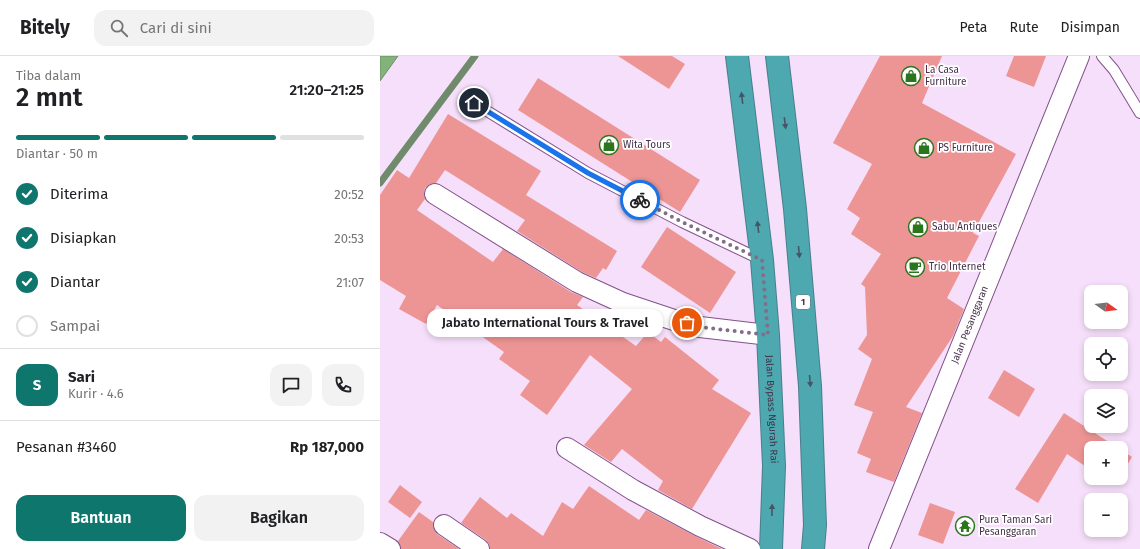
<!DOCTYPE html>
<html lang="id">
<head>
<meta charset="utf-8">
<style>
	:root { --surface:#fff; --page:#f2f2f2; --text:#202124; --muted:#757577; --line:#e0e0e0; --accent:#0f766e }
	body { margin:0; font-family:"Fira Sans",sans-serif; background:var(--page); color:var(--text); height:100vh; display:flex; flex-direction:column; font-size:15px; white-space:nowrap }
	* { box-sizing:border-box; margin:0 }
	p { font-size:13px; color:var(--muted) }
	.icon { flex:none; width:22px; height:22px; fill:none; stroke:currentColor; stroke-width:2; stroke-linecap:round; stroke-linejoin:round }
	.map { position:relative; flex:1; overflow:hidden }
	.drawer { display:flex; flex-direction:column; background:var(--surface); width:380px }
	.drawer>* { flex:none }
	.needle { width:26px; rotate:104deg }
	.buttons { position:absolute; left:704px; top:229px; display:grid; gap:8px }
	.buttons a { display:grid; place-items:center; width:44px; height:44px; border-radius:8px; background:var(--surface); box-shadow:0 2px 6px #0003; font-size:20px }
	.pin { position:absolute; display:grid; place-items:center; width:34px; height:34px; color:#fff; margin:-17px; border:2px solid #fff; border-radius:50%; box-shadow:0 1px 4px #0007 }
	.courier { position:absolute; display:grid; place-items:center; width:40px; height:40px; margin:-20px; border:3px solid #1a73e8; border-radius:50%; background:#fff; color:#222; box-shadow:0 1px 5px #0007 }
	.bubble { position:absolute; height:28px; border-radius:12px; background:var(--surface); box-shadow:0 2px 6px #0003; font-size:13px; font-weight:600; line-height:28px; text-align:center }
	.head em { font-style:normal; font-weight:600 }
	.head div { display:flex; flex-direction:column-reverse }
	.head { display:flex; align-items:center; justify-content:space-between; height:68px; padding:0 16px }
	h1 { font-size:26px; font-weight:600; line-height:30px }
	.bar { display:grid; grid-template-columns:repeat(4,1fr); gap:6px 4px; align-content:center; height:48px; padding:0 16px }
	.bar i { height:5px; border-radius:3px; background:var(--line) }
	.bar .on { background:var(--accent) }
	.bar p { grid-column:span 4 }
	.line { display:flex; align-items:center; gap:10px; padding:0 16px; border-top:1px solid var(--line) }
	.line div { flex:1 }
	.round { display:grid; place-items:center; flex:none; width:42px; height:42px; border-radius:12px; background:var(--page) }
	ol { padding:0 16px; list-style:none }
	li { display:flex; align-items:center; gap:12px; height:44px }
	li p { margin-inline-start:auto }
	li .icon { padding:4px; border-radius:50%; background:var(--accent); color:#fff; stroke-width:4 }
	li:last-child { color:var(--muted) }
	li i { width:22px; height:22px; border:2px solid var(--line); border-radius:50% }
	.primary-button { display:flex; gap:8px; margin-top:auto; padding:8px 16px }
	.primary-button a { flex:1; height:46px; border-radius:12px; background:var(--accent); color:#fff; font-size:16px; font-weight:600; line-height:46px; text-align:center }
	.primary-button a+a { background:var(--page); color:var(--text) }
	header { display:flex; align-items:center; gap:24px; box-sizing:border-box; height:56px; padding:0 20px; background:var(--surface); border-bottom:1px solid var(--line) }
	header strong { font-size:19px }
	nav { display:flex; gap:22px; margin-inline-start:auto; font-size:14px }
	.search { width:280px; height:36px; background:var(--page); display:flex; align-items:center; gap:10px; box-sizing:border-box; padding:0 14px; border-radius:12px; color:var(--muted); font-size:15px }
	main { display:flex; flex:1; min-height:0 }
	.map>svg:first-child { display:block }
</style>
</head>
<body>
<header>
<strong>Bitely</strong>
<div class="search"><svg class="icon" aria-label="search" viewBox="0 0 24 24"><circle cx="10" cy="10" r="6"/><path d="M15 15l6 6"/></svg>Cari di sini</div>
<nav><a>Peta</a><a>Rute</a><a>Disimpan</a></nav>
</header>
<main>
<section class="drawer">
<div class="head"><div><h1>2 mnt</h1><p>Tiba dalam</p></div><em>21:20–21:25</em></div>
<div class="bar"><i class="on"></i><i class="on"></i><i class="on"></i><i></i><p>Diantar · 50 m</p></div>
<ol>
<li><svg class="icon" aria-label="check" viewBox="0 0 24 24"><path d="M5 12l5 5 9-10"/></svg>Diterima<p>20:52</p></li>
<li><svg class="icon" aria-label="check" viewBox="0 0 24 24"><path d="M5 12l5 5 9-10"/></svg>Disiapkan<p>20:53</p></li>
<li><svg class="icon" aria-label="check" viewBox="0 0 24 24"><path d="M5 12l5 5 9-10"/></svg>Diantar<p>21:07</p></li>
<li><i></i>Sampai</li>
</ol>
<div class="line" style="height:72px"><b class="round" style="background:var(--accent);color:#fff">S</b><div><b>Sari</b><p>Kurir · 4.6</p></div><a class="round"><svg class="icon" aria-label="chat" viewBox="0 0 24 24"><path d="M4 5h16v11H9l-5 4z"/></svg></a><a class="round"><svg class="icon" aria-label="phone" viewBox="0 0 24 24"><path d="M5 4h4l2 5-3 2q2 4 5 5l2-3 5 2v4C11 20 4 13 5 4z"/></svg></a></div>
<div class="line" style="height:52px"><div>Pesanan #3460</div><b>Rp 187,000</b></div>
<div class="primary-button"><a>Bantuan</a><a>Bagikan</a></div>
</section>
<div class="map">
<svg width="760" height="493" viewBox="0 0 760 493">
	<rect width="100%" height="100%" fill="#f6dffa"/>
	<!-- water -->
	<polygon fill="#82b379" stroke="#708b6b" points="0,0 18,0 0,25"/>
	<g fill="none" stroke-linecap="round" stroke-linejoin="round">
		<!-- stream -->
		<polyline stroke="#708b6b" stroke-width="7" points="0,127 95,0"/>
	</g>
	<!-- building -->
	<g fill="#ed9594">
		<polygon points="238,0 292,0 305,8 289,33"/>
		<polygon points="500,0 562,0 542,47 636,98 593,177 599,180 567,242 584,253 573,280 526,351 542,357 514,426 486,416 491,403 477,397 493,356 474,349 492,303 478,293 487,279 485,231 481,228 501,198 471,178 480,162 467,153 492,108 453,87"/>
		<polygon points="634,0 666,0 654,31 626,20"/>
		<polygon points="158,22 320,124 300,156 138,54"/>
		<polygon points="68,58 161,115 146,139 237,195 226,214 223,212 216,222 202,216 137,175 145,164 65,114 56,127 50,128 45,132 44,137 45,143 37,154 113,206 123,193 191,236 203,241 197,249 256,290 268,276 281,286 285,281 339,324 332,333 371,357 312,453 278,434 283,425 242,393 231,406 204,389 252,333 210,299 167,359 140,339 150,325 119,303 124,296 57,249 46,268 19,253 26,240 0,224 0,139 17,114 29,122"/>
		<polygon points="287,171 356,216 330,257 261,211"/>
		<polygon points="624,314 655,333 639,361 608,342"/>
		<polygon points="684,357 738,392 711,392 711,414 687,398 658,447 635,433"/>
		<polygon points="741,394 752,401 741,419"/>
		<polygon points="724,422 739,422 735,429"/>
		<polygon points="20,429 42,446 30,462 8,446"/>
		<polygon points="209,430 259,464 266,454 315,480 342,493 110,493 109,488 106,484 81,467 100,441 127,462 131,457 163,480 182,446 193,453"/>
		<polygon points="550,447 575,456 563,488 538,479"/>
		<polygon points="39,456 53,466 54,474 57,478 79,493 21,493 18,485"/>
	</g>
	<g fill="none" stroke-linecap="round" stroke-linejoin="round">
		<defs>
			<g id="lane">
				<polyline points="722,0 734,14 760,57"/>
				<polyline points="94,47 208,117 302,166 382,204"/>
			</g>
			<g id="street">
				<polyline points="55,138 197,226 243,247 294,264 320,271 388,279"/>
				<polyline points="187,392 253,434 320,470 370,493"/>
				<polyline points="64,469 99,493"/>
				<polyline points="0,487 10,493"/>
				<path id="s1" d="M499 493 699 0"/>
			</g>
			<g id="highway">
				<path id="s2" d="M357 0 382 204 388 279 394 410 391 493"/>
				<polyline points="397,0 415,153 430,330 435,469 433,493"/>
			</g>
		</defs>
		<!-- lane casing -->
		<use href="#lane" stroke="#82518b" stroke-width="12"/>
		<!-- street casing -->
		<use href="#street" stroke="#82518b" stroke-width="22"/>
		<!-- highway casing -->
		<use href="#highway" stroke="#4a7e8c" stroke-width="24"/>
		<!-- lane -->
		<use href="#lane" stroke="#fff" stroke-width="10"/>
		<!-- street -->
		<use href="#street" stroke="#fff" stroke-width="20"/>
		<!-- highway -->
		<use href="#highway" stroke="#4da9af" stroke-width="22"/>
	</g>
	<!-- one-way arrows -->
	<defs><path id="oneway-solid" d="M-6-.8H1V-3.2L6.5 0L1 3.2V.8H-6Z"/></defs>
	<g fill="#475468">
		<use href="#oneway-solid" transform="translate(362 42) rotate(-97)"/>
		<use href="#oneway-solid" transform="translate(405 67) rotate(83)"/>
		<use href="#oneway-solid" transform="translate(378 171) rotate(-97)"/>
		<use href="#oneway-solid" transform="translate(419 196) rotate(85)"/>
		<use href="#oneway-solid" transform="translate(430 325) rotate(85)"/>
		<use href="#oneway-solid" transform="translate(392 454) rotate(-89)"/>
	</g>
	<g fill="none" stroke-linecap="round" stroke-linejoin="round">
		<!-- done -->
		<polyline stroke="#836d88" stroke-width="4" stroke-dasharray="0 7.2" points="260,144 302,166 382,204 388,279 320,271 307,267"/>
		<!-- route -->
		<polyline stroke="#1a73e8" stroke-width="5" points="94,47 208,117 260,144"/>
	</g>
	<!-- icons -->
	<defs>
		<symbol id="shop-ring" viewBox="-11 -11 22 22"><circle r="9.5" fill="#fff" stroke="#2b761d" stroke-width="1.5"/><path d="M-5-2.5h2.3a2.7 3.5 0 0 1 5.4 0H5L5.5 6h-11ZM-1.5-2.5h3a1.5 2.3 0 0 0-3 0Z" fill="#2b761d"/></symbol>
		<symbol id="cafe-ring" viewBox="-11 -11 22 22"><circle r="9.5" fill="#fff" stroke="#2b761d" stroke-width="1.5"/><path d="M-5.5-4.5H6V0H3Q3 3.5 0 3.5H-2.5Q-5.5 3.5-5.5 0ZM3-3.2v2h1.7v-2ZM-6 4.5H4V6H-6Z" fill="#2b761d"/></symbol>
		<symbol id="temple-ring" viewBox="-11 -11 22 22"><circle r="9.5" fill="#fff" stroke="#2b761d" stroke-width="1.5"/><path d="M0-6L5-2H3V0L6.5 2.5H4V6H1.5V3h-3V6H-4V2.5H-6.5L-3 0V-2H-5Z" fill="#2b761d"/></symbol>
	</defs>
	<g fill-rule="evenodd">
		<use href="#shop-ring" x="520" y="9" width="22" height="22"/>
		<use href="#shop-ring" x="218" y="78" width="22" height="22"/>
		<use href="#shop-ring" x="533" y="81" width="22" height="22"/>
		<use href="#shop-ring" x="527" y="160" width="22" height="22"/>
		<use href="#cafe-ring" x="524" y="200" width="22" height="22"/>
		<use href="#temple-ring" x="574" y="459" width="22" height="22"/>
	</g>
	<g text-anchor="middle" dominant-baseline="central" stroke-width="3.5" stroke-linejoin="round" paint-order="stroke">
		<!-- shield labels -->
		<rect fill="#fff" stroke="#7d6d80" stroke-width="1" x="416" y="239" width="14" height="14" rx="3"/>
		<g font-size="9" font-weight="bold" fill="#452f4a">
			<text x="423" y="246">1</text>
		</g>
		<!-- poi labels -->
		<g font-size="10" fill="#452f4a" stroke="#fff" text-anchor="start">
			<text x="545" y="14">La Casa<tspan x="545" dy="12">Furniture</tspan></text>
			<text x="243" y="89">Wita Tours</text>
			<text x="558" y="92">PS Furniture</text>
			<text x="552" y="171">Sabu Antiques</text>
			<text x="549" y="211">Trio Internet</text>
			<text x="599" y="464">Pura Taman Sari<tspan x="599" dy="12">Pesanggaran</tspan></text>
		</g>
		<!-- street labels -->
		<g font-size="10" fill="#452f4a" stroke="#fff">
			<text stroke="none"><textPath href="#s1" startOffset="242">Jalan Pesanggaran</textPath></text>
			<text stroke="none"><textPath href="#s2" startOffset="355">Jalan Bypass Ngurah Rai</textPath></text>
		</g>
	</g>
</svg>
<div class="buttons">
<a><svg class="needle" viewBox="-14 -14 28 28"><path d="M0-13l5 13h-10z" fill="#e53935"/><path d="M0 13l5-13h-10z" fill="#757577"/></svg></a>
<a><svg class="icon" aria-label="locate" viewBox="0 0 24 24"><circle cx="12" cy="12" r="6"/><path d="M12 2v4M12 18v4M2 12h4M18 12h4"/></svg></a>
<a><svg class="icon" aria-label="layers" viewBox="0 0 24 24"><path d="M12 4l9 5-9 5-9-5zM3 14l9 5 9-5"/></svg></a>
<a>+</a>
<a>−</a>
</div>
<div class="pin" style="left:307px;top:267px;background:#ea580c"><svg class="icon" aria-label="bag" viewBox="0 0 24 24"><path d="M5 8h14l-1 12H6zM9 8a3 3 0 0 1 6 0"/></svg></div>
<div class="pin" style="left:94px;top:47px;background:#1f2937"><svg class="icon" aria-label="home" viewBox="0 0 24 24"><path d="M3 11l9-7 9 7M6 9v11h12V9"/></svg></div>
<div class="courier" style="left:260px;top:144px"><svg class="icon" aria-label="bike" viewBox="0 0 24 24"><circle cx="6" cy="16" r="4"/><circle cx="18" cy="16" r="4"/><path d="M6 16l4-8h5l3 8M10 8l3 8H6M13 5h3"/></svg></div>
<div class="bubble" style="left:47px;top:253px;width:236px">Jabato International Tours &amp; Travel</div>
</div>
</main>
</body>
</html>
